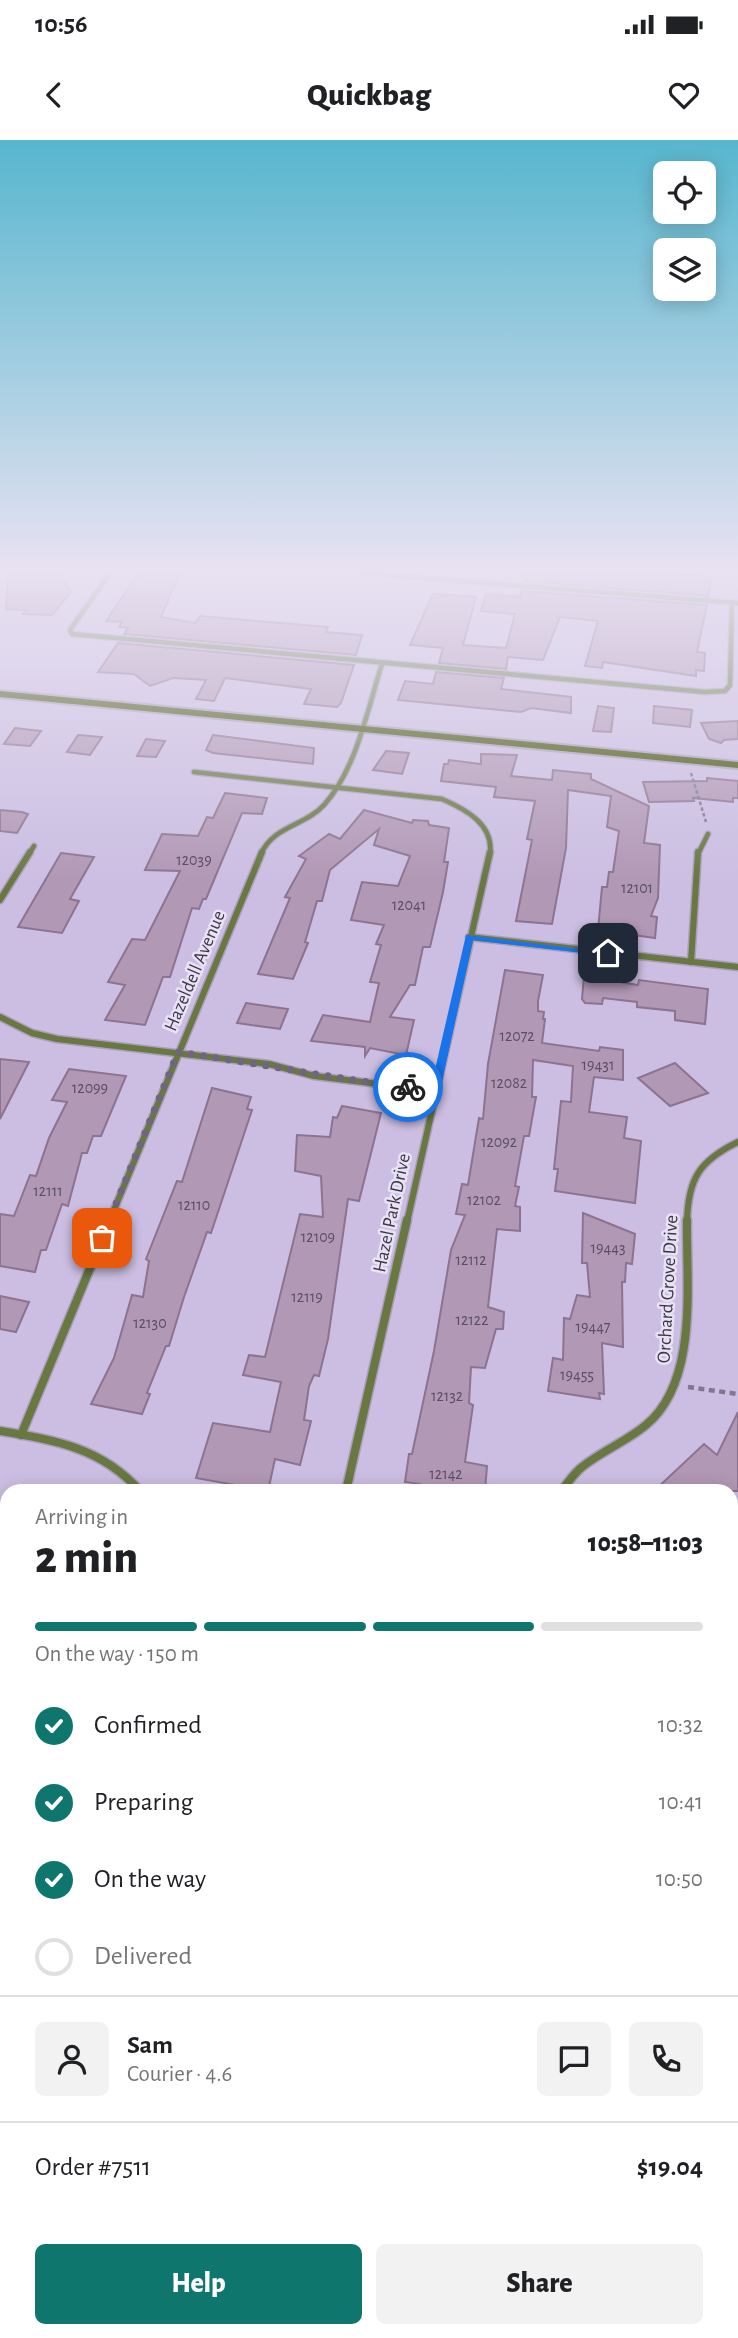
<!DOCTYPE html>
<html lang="en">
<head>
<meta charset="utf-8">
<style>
	:root { --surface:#fff; --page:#f2f2f2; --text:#202124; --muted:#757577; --line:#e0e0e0; --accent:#0f766e }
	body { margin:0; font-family:"Alegreya Sans",sans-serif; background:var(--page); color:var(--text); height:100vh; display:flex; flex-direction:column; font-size:26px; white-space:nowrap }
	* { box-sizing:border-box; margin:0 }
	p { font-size:23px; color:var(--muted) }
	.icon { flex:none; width:38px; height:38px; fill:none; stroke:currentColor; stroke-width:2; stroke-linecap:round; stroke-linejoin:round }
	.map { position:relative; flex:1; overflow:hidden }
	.drawer { position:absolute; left:0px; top:1344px; width:738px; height:854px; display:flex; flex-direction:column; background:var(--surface); border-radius:21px 21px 0 0; box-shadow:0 4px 18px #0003 }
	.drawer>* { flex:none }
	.controls { position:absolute; left:653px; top:21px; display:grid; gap:14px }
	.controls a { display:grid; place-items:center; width:63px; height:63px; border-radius:10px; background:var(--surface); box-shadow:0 4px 18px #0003; font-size:35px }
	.pin { position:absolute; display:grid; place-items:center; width:60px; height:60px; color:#fff; margin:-30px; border-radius:14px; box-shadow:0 4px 10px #0006 }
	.courier { position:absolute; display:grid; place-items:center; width:70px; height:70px; margin:-35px; border:5px solid #1a73e8; border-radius:50%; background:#fff; color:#222; box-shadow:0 2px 9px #0007 }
	.head em { font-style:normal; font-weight:800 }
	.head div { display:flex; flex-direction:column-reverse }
	.head { display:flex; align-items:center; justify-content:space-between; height:119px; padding:0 35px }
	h1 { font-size:46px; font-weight:800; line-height:52px }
	.bar { display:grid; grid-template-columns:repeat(4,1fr); gap:10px 7px; align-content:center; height:84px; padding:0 35px }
	.bar i { height:9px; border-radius:5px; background:var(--line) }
	.bar .current { background:var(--accent) }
	.bar p { grid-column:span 4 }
	.line { display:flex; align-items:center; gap:18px; padding:0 35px; border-top:2px solid var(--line) }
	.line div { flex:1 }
	.round { display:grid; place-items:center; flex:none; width:74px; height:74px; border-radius:10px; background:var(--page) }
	ol { padding:0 35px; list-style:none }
	li { display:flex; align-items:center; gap:21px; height:77px }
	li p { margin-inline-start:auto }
	li .icon { padding:7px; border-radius:50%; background:var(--accent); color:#fff; stroke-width:4 }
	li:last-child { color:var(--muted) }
	li i { width:38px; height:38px; border:4px solid var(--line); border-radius:50% }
	.primary-button { display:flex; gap:14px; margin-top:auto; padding:14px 35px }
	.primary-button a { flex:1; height:80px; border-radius:10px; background:var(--accent); color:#fff; font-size:28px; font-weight:800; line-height:80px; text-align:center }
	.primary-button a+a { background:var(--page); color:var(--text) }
	.status { display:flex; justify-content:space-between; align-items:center; height:49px; padding:0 35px; background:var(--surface); direction:ltr }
	.status svg { height:19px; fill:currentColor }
	header { display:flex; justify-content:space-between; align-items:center; height:91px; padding:0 35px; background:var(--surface); font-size:32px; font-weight:800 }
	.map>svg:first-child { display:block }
</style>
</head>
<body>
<div class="status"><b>10:56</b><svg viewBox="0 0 49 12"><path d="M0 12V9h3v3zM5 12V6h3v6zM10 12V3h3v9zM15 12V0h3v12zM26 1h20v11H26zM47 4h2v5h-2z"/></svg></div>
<header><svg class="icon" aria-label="back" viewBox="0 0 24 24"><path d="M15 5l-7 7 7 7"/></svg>Quickbag<svg class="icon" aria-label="heart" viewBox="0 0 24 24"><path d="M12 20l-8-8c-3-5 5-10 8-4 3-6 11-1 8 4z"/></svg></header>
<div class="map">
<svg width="738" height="2198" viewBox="0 0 738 2198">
	<rect width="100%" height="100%" fill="#cbbee2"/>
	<!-- building -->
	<g fill="#b198b5" stroke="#8c738f" stroke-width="2">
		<polygon points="8,433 60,433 71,452 52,475 23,474 27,470 6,469"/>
		<polygon points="143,433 180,433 161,477 195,483 200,476 328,487 326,492 362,495 356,515 124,494 128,488 119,487 122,482 106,481 136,437 141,437"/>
		<polygon points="527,433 651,433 712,437 708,456 525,441"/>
		<polygon points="522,451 707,465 697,512 705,513 704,531 696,530 696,536 603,522 602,528 585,526 598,481 560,477 543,520 508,517 506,529 439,523 443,508 410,505 433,454 476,457 463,505 506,508 515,474 481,471 486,454 520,457"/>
		<polygon points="118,503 354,525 341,563 337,567 304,564 311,549 225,538 214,561 196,559 206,540 173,538 150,546 134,534 98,532"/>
		<polygon points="436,532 504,538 501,549 571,557 571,573 531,568 521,572 398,560 405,541 433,544"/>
		<polygon points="598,566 614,568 611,592 593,591"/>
		<polygon points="654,566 692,570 690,587 653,583"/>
		<polygon points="738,581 738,599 724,600 721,603 709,599 701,583"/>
		<polygon points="15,588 41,591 30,606 4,604"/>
		<polygon points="78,595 102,597 90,615 67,612"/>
		<polygon points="213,595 314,608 313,624 213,613 206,610"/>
		<polygon points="146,599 165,601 156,617 137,616"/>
		<polygon points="386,611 409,613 402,634 373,630"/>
		<polygon points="481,614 517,615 511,636 552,640 553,630 591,634 591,639 649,666 644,703 660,705 658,758 651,776 657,777 655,798 598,790 602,747 607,747 609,732 613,732 619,691 607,687 611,656 568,650 566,708 552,784 516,781 532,700 527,699 535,661 494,657 496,647 441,641 444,624 448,624 449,620 481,624"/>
		<polygon points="707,638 738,641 738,658 733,658 733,662 693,658 694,661 649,662 643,642 707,641"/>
		<polygon points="225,653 267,658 262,674 242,673 206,759 203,759 199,769 192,768 170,837 163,837 145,885 105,880 125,845 108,842 132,799 145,800 180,731 145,730 162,694 198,696 207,677 213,678"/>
		<polygon points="0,670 22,672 28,674 17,693 0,691"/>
		<polygon points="364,670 412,683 413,680 428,681 429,685 449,688 444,722 448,722 443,752 430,807 423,807 415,845 410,845 390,877 414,880 406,915 370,908 365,916 365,907 311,901 323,875 370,882 379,843 370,842 381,805 376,804 384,785 351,780 362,742 398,746 410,716 374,705 379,689 330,730 322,761 317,761 305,802 308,803 293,839 258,834 290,758 285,757 306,719 299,716 329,694 340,699"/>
		<polygon points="61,713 94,717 70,759 79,761 62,793 18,787"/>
		<polygon points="505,830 543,835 538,861 538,871 544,872 543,879 545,879 542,903 599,911 600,907 623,910 623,940 594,937 589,972 627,977 624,998 641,1001 635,1063 555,1051 558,1029 554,1029 561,961 571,962 573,926 533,920 532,957 536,957 529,996 524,996 515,1046 519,1047 515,1066 520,1067 520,1091 497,1089 488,1167 504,1172 503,1189 496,1189 485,1228 471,1227 469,1263 473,1265 465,1322 487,1326 485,1351 419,1351 420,1344 405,1342 409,1314 412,1314 434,1211 451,1110 465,1075 456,1074 462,1044 468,1045 479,978 483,979 488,924"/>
		<polygon points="584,836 638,845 639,840 708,849 705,884 675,880 675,871 637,867 637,862 603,858 602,864 585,863 582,859"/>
		<polygon points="246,863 288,869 280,889 237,883"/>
		<polygon points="0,919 29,922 0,979"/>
		<polygon points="675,923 708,953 670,966 638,938"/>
		<polygon points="69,929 126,936 101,996 93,996 87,1013 82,1013 68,1066 62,1064 46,1110 41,1110 35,1132 0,1126 0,1074 14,1076 30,1035 36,1036 49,998 67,962 52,960"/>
		<polygon points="212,948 251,957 247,969 252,970 211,1093 207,1092 184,1157 169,1206 166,1206 147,1253 150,1254 142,1274 91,1264 114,1218 132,1155 143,1157 149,1121 146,1119 177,1041 182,1042"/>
		<polygon points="342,966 381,973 359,1061 348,1059 328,1199 319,1236 314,1235 309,1246 304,1280 311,1281 300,1325 275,1319 268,1351 196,1338 213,1283 270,1292 281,1242 243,1235 249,1215 265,1217 300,1074 323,1077 321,1036 295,1031 297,995 330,997 333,977 337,978"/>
		<polygon points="583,1073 635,1094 632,1124 626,1123 625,1142 622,1142 623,1207 602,1203 604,1254 599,1253 600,1259 548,1251 553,1218 563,1220 564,1178 570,1179 577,1155 590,1157 587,1123 582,1123"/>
		<polygon points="0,1156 29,1162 16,1192 0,1189"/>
		<polygon points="738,1272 738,1351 654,1351 704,1304 717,1315"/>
	</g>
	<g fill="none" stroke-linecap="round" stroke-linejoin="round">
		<defs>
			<g id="street-far2">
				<polyline points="110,433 70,490 72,494 705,552 725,551 730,545 732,463"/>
				<polyline points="362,433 738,463"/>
				<path d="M194 632 442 659C465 669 494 684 490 714"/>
				<polyline points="29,714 34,706"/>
				<path d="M261 714C273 686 305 686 324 665 357 628 367 570 382 524"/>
				<polyline points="698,714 708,694"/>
			</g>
			<g id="street-far1">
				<polyline points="0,760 30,712"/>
				<polyline points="469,797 738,827"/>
				<polyline points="691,822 698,712"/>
				<polyline points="0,877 32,893 57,899 269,924 314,936 435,951"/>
				<polyline points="109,1082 262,712"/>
				<polyline points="407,1082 490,712"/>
				<path d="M687 1082C688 1039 699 1021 738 1002"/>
			</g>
			<g id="street">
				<path d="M0 1291C55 1300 102 1308 140 1351"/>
				<polyline points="21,1295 110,1080"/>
				<polyline points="346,1351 407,1080"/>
				<path d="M561 1351C568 1343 574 1333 582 1327 602 1311 627 1301 646 1285 699 1241 686 1144 687 1080"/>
			</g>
			<polygon id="secondary" points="0,551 738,622 738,628 0,557"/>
		</defs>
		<!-- street-far2 casing -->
		<use href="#street-far2" stroke="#a99ebc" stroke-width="7"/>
		<!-- street-far1 casing -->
		<use href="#street-far1" stroke="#a99ebc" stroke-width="9"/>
		<!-- street casing -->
		<use href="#street" stroke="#a99ebc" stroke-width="11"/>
		<!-- secondary casing -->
		<use href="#secondary" stroke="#a99ebc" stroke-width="4"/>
		<!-- path-far1 -->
		<polyline stroke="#7f768f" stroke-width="2.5" stroke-dasharray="3.5 2.5" stroke-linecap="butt" points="691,633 706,682"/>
		<!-- path -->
		<polyline stroke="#7f768f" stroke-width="4.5" stroke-dasharray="6 4.5" stroke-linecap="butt" points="688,1247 738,1254"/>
		<!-- street-far2 -->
		<use href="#street-far2" stroke="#687840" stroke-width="4.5"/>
		<!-- street-far1 -->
		<use href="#street-far1" stroke="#687840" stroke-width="6"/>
		<!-- street -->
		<use href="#street" stroke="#687840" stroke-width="8"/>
		<!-- secondary -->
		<use href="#secondary" fill="#405000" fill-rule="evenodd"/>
	</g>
	<!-- sky -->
	<linearGradient id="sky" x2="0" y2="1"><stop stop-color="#56b6ce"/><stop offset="0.58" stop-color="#e8e2f2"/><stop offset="1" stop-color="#e8e2f2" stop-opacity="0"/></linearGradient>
	<rect width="738" height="741" fill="url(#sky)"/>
	<!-- route -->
	<polygon fill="#1a73e8" points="466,795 612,813 608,816 473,800 440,951 435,954 404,950 404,945 408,944 431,947"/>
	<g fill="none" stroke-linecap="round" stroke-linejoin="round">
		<!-- done -->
		<path stroke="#6e667c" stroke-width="7" stroke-dasharray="0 12.6" d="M102 1098 178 912C255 923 331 938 408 947"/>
	</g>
	<g text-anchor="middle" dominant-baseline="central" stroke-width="5" stroke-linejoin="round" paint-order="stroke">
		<!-- number labels -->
		<g font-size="16" fill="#594f61">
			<text x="194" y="720">12039</text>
			<text x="637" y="748">12101</text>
			<text x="409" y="765">12041</text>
			<text x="517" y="896">12072</text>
			<text x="598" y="925">19431</text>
			<text x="509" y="943">12082</text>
			<text x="90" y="948">12099</text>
			<text x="499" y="1002">12092</text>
			<text x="48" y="1051">12111</text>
			<text x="484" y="1060">12102</text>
			<text x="194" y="1065">12110</text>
			<text x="318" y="1097">12109</text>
			<text x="608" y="1108">19443</text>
			<text x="471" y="1120">12112</text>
			<text x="307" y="1157">12119</text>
			<text x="472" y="1180">12122</text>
			<text x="150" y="1183">12130</text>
			<text x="593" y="1187">19447</text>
			<text x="577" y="1235">19455</text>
			<text x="447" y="1256">12132</text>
			<text x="446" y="1334">12142</text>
		</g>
		<!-- street labels -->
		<g font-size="19" fill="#3c3745" stroke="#e9e2f5">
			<text transform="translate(195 831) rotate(-67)">Hazeldell Avenue</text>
			<text transform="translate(392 1073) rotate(-78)">Hazel Park Drive</text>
			<text transform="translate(668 1149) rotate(-87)">Orchard Grove Drive</text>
		</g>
	</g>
</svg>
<div class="controls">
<a><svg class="icon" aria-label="locate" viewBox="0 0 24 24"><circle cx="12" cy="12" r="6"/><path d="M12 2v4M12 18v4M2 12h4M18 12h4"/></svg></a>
<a><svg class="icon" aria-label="layers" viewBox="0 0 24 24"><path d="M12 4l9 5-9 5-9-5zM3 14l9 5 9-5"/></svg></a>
</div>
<div class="pin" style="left:102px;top:1098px;background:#ea580c"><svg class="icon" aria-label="bag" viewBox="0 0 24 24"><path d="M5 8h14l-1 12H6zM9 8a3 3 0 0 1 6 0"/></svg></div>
<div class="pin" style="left:608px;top:813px;background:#1f2937"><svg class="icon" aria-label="home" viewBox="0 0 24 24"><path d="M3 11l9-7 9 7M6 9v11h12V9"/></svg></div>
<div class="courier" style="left:408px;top:947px"><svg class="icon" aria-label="bike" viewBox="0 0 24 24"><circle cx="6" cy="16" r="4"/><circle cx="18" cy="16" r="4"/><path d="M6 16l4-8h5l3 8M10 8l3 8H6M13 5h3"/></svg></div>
<section class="drawer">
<div class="head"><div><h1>2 min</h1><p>Arriving in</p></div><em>10:58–11:03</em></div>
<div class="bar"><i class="current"></i><i class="current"></i><i class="current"></i><i></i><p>On the way · 150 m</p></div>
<ol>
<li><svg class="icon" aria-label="check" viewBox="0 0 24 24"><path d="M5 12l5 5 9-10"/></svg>Confirmed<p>10:32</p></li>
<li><svg class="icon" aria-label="check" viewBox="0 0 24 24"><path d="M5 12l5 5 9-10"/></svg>Preparing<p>10:41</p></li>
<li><svg class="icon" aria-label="check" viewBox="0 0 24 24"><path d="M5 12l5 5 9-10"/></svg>On the way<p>10:50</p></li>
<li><i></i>Delivered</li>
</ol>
<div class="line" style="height:126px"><a class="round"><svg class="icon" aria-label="person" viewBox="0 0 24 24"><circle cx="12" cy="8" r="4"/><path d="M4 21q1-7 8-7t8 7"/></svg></a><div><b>Sam</b><p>Courier · 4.6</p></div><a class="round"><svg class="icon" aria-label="chat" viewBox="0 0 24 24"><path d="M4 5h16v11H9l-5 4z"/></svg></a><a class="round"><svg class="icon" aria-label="phone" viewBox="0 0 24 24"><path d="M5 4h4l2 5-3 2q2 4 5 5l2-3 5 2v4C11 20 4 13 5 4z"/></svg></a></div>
<div class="line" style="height:91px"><div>Order #7511</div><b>$19.04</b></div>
<div class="primary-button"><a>Help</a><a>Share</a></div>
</section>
</div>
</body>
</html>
